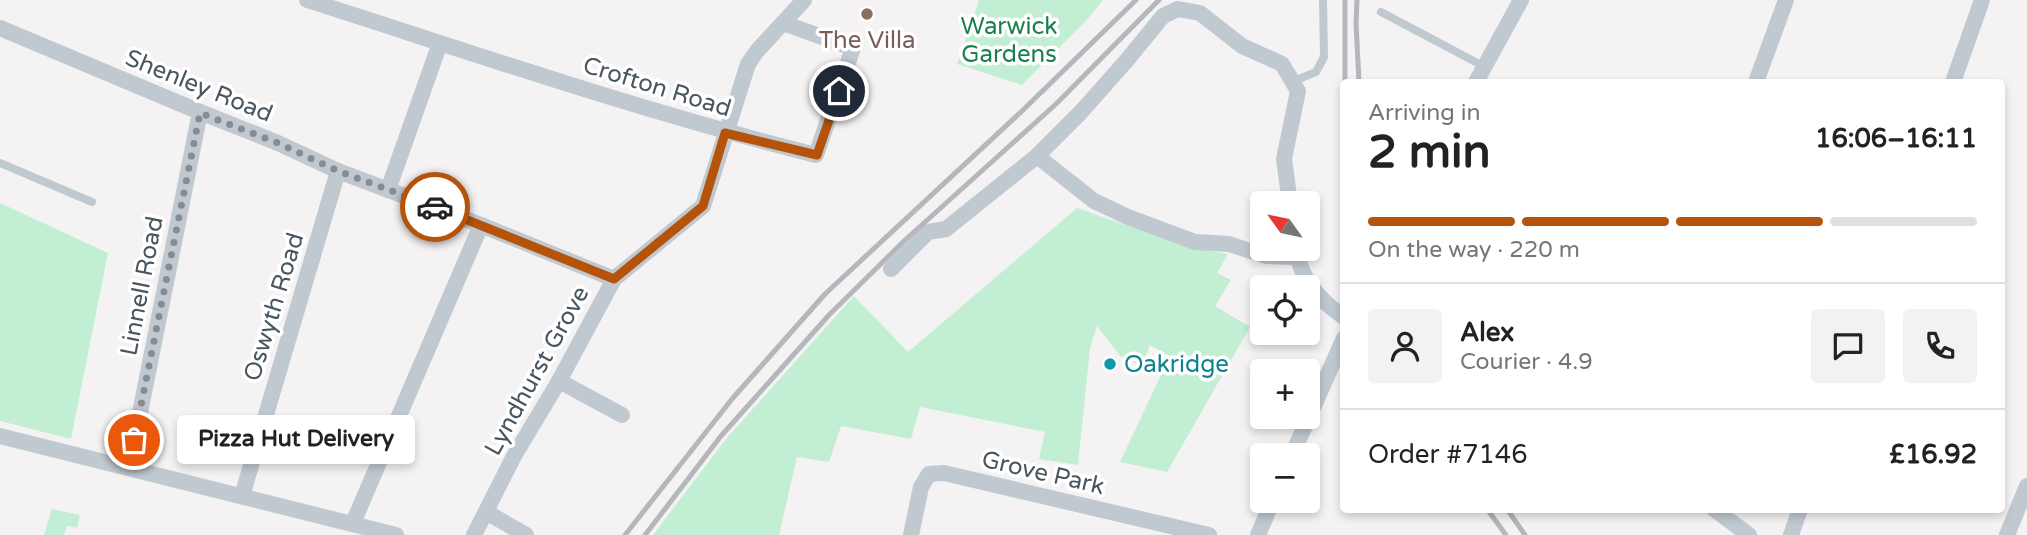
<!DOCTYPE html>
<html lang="en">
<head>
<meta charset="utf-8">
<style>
	:root { --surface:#fff; --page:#f2f2f2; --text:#222; --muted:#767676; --line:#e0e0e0; --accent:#b45309 }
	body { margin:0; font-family:"Varela Round",sans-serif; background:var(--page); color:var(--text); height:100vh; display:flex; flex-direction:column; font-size:26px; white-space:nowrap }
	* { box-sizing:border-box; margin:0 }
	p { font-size:23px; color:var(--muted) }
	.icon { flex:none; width:38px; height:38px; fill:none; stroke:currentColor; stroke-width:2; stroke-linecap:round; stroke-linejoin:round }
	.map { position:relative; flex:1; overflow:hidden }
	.panel { position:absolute; left:1340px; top:79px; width:665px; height:434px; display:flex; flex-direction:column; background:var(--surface); border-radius:7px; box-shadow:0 4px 10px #0003 }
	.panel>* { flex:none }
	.needle { width:46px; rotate:303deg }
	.tools { position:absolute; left:1250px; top:191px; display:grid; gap:14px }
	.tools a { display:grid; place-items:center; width:70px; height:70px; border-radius:7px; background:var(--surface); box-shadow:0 4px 10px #0003; font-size:35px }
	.pin { position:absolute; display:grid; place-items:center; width:60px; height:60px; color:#fff; margin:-30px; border:4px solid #fff; border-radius:50%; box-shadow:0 2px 7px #0007 }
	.courier { position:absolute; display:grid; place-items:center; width:70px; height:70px; margin:-35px; border:5px solid #b45309; border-radius:50%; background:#fff; color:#222; box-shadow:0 2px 9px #0007 }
	.bubble { position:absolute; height:49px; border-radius:7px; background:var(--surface); box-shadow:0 4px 10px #0003; font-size:23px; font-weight:700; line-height:49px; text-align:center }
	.headline em { font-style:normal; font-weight:700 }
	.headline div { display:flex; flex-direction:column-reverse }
	.headline { display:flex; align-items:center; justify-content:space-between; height:119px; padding:0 28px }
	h1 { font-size:46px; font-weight:700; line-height:52px }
	.bar { display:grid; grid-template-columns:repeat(4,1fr); gap:10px 7px; align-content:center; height:84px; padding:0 28px }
	.bar i { height:9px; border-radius:5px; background:var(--line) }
	.bar .current { background:var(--accent) }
	.bar p { grid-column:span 4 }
	.line { display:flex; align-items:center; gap:18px; padding:0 28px; border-top:2px solid var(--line) }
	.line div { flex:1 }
	.round { display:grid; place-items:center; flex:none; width:74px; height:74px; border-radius:7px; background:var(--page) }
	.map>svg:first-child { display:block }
</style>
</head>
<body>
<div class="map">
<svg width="2027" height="535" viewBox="0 0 2027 535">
	<rect width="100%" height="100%" fill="#f4f2f2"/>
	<!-- green -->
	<g fill="#c2efd3">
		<polygon points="979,0 1103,0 1085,22 1022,85 957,64"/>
		<polygon points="0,203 108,253 71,439 0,421"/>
		<polygon points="1077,208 1192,248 1228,254 1217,273 1231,280 1215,306 1250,327 1167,472 1120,462 1170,356 1150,345 1142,366 1120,356 1097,326 1090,348 1078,465 1039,459 1045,432 920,407 911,439 841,426 829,462 797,457 779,535 653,535 726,439 854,296 908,352"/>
		<polygon points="52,509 80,515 77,528 67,526 64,535 44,535"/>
	</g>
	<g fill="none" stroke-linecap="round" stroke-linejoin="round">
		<!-- service -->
		<g stroke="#c0c9d0" stroke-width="8">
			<polyline points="1381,12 1485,67"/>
			<polyline points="1294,81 1316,72 1324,57 1323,0"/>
			<polyline points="0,163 92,202"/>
		</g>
		<!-- minor -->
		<g stroke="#c0c9d0" stroke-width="16">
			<path d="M307 0C476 54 644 112 816 155L853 48 783 23"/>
			<polyline points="0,28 200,112 278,143 338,171 481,225 614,279"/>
			<polyline points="1476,82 1521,0"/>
			<polyline points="1756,82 1786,0"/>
			<polyline points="1953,82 1982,0"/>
			<polyline points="1037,156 1094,201 1128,217 1195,242 1229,244 1266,256 1297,257"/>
			<polyline points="388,190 440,43"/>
			<path d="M1296 248C1300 278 1320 301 1344 317"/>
			<polyline points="891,269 928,232 946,229 1037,156 1081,112 1127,60 1163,16 1178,9 1200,13 1242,46 1282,64 1298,91 1284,159 1290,203"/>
			<polyline points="559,381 622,415"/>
			<polyline points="0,436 396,535"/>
			<polyline points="1292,455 1344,338"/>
			<polyline points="129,468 200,112"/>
			<polyline points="242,496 338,171"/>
			<polyline points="1714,509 1749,535"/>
			<polyline points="486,512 526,535"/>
			<polyline points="353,523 481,225"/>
			<polyline points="474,535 514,456 559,381 614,279 703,206 748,64 757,51 804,0"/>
			<polyline points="911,535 921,487 929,474 944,473 1209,535"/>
			<polyline points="1258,535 1273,500"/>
			<polyline points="1791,535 1800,509"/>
			<polyline points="2007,535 2027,486"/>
		</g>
		<!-- rail -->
		<g stroke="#b4b7bb" stroke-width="5">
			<polyline points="1345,0 1345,82"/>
			<polyline points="1357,0 1356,23 1359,82"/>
			<polyline points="1487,509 1506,535"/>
			<polyline points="1507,509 1525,535"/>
			<polyline points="625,535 732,399 825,294 1022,111 1136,0"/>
			<polyline points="645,535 721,436 829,315 904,241 1056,104 1159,0"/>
		</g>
	</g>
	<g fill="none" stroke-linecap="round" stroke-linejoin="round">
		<!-- done -->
		<polyline stroke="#858c92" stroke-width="7" stroke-dasharray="0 12.6" points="134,440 200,113 278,143 338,171 435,207"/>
		<!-- route -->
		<polyline stroke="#b45309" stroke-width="9" points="435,207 614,279 703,206 725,133 817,155 839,91"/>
	</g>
	<!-- markers -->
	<circle fill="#8d6e63" stroke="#fff" stroke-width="2.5" cx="867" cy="14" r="7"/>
	<circle fill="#0f9aa8" stroke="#fff" stroke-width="2.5" cx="1110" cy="364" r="7"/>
	<g text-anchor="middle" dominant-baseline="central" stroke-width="7" stroke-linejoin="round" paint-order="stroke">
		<!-- park labels -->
		<g font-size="24" fill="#1a804c" stroke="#fff">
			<text x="1009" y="26">Warwick<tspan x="1009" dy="28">Gardens</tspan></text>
		</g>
		<!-- education labels -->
		<g font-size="24" fill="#785e54" stroke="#fff">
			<text x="867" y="40">The Villa</text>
		</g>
		<!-- street labels -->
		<g font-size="24" fill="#49555f" stroke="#fff">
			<text transform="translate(199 86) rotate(22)">Shenley Road</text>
			<text transform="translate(657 87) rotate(17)">Crofton Road</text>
			<text transform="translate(142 286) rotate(-79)">Linnell Road</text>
			<text transform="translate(274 307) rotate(-73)">Oswyth Road</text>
			<text transform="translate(537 371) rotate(-61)">Lyndhurst Grove</text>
			<text transform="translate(1043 473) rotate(13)">Grove Park</text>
		</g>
		<!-- culture labels -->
		<g font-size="24" fill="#0d838f" stroke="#fff" text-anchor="start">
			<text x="1124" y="364">Oakridge</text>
		</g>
	</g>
</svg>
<div class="tools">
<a><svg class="needle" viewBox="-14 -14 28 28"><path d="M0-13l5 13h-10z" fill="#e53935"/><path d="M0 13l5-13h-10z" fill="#767676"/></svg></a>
<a><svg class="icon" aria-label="locate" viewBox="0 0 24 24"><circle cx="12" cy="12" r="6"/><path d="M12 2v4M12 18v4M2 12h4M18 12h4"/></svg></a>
<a>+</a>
<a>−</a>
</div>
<div class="pin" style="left:134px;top:440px;background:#ea580c"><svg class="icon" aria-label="bag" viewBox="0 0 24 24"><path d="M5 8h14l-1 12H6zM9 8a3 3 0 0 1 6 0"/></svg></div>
<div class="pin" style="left:839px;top:91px;background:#1f2937"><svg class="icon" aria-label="home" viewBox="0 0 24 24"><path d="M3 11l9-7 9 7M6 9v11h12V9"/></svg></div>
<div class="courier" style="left:435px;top:207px"><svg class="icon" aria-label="car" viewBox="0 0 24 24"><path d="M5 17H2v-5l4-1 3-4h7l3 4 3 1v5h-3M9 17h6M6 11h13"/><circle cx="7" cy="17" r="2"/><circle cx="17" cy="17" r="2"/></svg></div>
<div class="bubble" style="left:177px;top:415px;width:238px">Pizza Hut Delivery</div>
<section class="panel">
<div class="headline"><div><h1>2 min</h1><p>Arriving in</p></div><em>16:06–16:11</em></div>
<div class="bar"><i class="current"></i><i class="current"></i><i class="current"></i><i></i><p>On the way · 220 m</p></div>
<div class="line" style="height:126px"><a class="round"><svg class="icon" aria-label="person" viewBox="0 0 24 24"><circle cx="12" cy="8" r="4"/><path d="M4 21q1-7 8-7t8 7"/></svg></a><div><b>Alex</b><p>Courier · 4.9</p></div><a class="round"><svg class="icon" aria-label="chat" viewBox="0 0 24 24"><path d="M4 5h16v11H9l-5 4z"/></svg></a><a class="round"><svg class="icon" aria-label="phone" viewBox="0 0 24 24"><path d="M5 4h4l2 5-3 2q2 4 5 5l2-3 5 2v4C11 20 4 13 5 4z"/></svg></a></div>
<div class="line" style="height:91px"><div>Order #7146</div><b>£16.92</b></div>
</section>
</div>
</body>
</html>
